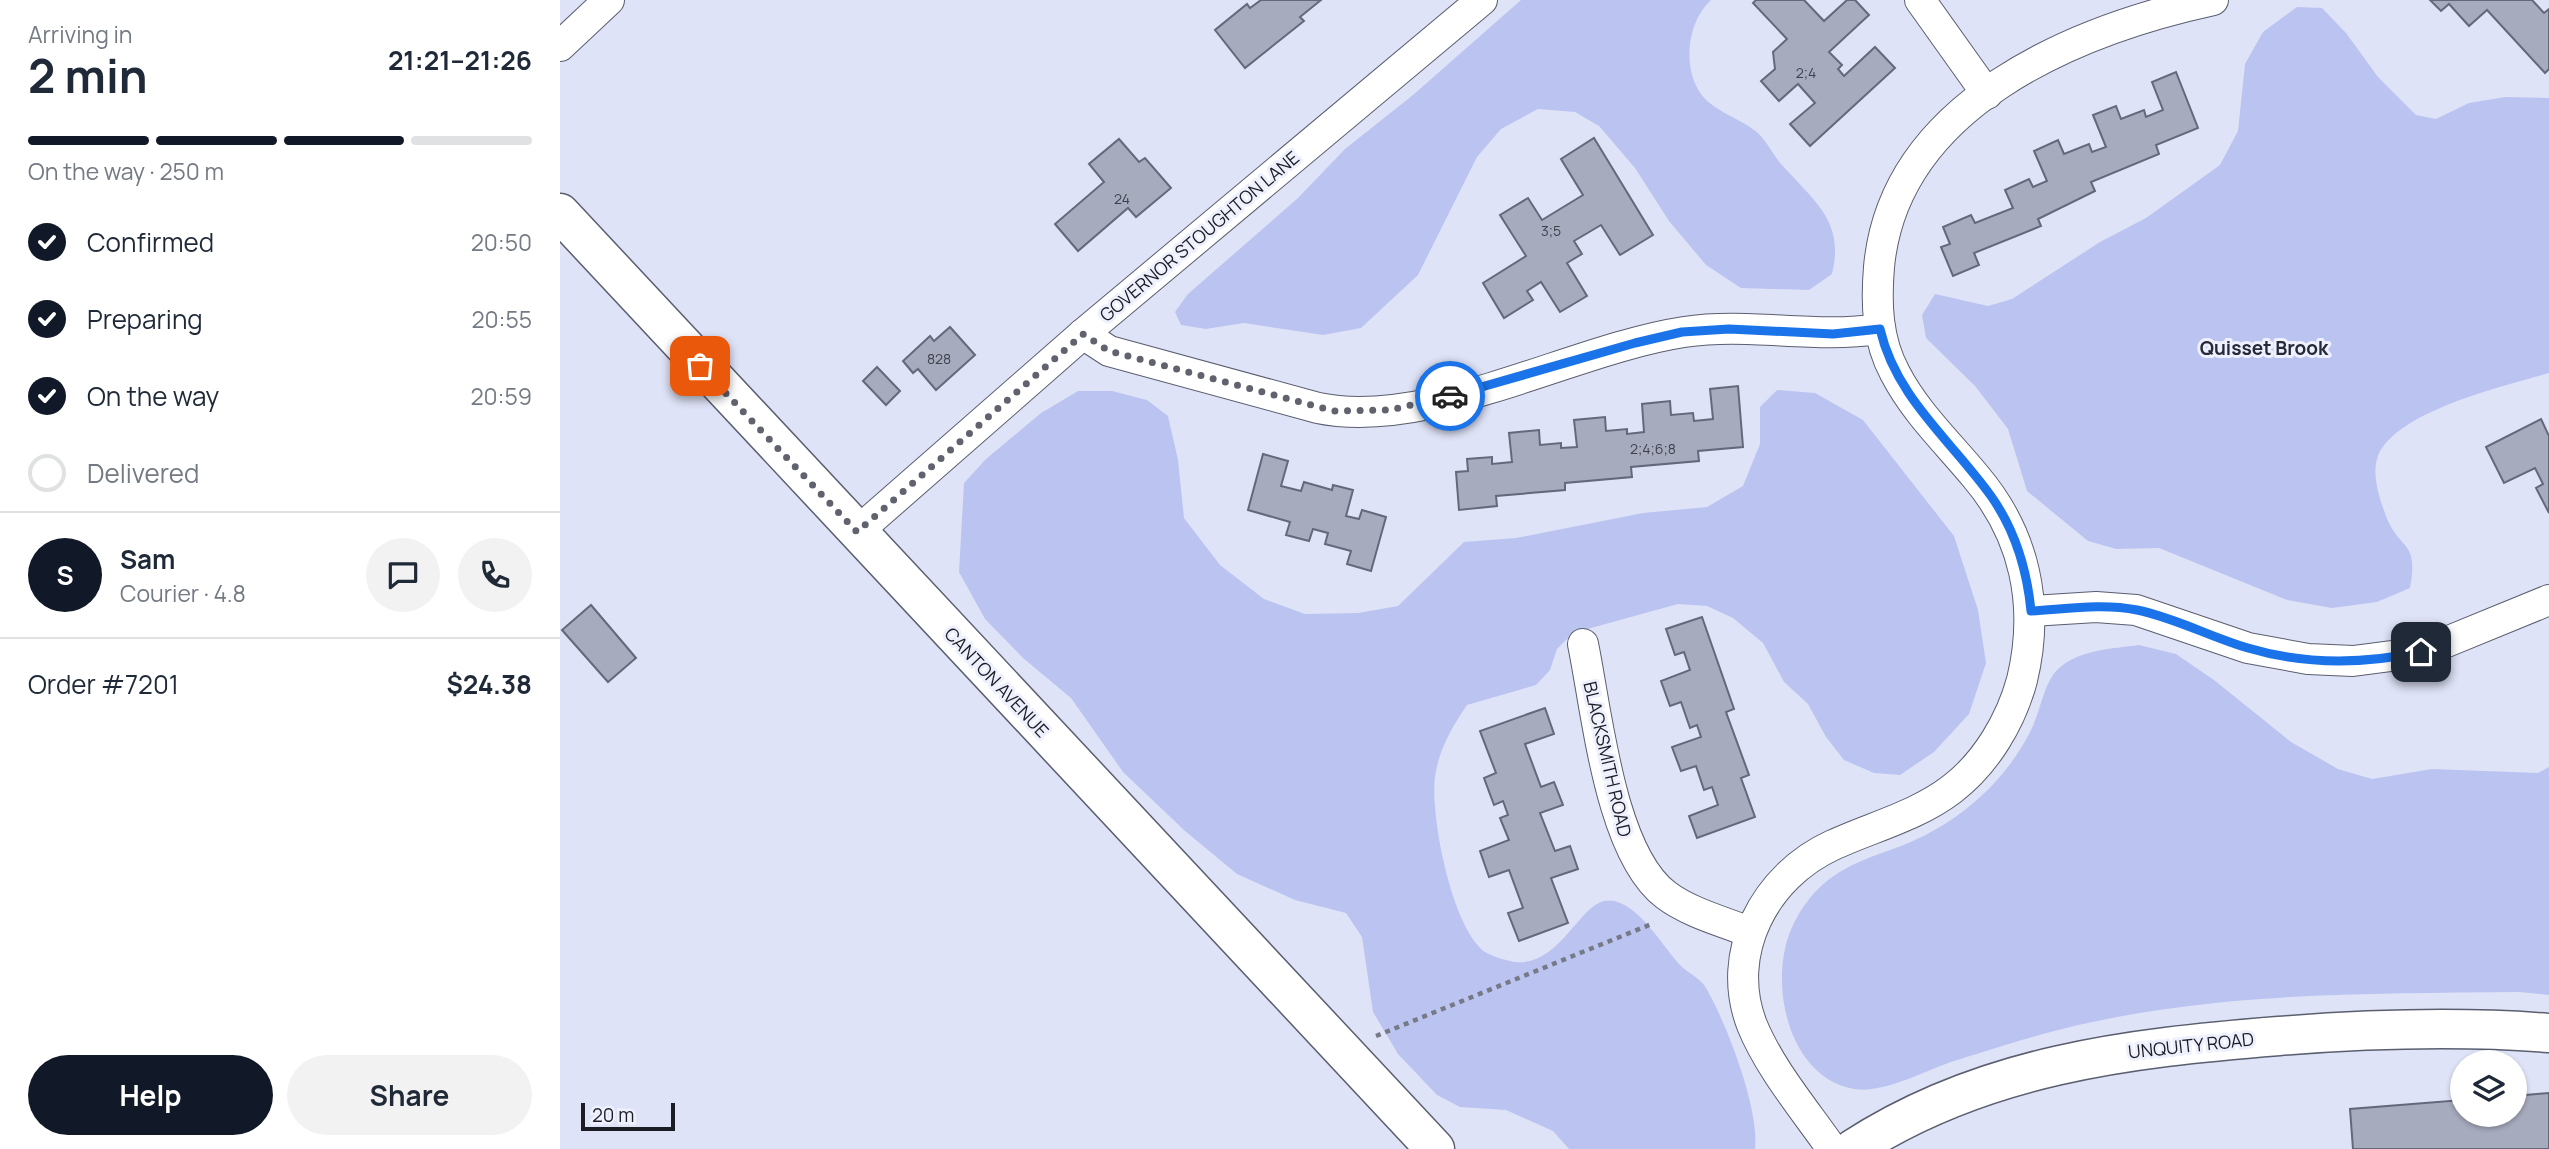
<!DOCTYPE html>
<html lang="en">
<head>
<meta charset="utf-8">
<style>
	:root { --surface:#fff; --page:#f2f2f3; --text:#1f2937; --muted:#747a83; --line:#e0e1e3; --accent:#111827 }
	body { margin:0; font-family:Manrope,sans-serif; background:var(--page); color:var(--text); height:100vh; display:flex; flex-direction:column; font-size:26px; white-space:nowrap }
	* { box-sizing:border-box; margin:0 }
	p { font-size:23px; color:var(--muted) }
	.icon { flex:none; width:38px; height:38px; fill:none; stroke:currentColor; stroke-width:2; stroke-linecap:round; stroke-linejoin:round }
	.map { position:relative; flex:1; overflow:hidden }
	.panel { display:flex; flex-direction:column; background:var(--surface); width:560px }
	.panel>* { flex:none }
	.controls { position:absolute; left:1890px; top:1050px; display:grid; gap:14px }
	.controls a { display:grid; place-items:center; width:77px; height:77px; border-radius:50%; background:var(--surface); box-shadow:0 2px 5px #0004; font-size:35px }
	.scale { position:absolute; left:21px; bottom:18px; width:94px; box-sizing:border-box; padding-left:7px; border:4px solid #1c1d24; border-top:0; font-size:19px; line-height:24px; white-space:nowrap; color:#1c1d24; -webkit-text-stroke:5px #eef1fd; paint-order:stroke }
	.pin { position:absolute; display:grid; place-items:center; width:60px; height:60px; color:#fff; margin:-30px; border-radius:14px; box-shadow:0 4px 10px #0006 }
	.courier { position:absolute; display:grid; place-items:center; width:70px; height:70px; margin:-35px; border:5px solid #1a73e8; border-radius:50%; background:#fff; color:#222; box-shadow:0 2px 9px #0007 }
	.overview em { font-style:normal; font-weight:700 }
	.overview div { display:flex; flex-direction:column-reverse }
	.overview { display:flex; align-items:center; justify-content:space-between; height:119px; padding:0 28px }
	h1 { font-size:46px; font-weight:700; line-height:52px }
	.bar { display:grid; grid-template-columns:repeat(4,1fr); gap:10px 7px; align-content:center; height:84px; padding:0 28px }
	.bar i { height:9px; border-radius:5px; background:var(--line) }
	.bar .selected { background:var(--accent) }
	.bar p { grid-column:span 4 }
	.line { display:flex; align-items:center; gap:18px; padding:0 28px; border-top:2px solid var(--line) }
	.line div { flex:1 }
	.round { display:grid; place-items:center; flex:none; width:74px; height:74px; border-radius:37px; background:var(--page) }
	ol { padding:0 28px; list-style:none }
	li { display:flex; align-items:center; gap:21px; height:77px }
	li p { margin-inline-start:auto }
	li .icon { padding:7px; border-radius:50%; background:var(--accent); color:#fff; stroke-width:4 }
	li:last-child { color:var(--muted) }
	li i { width:38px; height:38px; border:4px solid var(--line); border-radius:50% }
	.action { display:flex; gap:14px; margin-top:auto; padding:14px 28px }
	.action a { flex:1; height:80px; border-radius:42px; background:var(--accent); color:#fff; font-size:28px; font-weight:700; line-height:80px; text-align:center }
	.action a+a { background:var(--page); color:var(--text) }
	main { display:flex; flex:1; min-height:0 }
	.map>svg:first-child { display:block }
</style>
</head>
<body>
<main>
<section class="panel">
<div class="overview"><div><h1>2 min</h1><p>Arriving in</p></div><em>21:21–21:26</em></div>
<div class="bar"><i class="selected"></i><i class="selected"></i><i class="selected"></i><i></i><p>On the way · 250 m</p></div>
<ol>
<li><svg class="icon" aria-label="check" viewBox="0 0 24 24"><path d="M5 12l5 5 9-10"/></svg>Confirmed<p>20:50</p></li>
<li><svg class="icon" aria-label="check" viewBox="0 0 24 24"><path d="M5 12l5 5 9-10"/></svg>Preparing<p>20:55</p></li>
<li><svg class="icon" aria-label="check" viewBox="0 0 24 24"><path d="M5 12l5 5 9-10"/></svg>On the way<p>20:59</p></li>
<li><i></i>Delivered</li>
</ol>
<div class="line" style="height:126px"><b class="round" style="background:var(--accent);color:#fff">S</b><div><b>Sam</b><p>Courier · 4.8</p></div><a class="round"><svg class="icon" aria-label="chat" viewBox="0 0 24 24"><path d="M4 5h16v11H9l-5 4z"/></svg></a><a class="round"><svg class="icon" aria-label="phone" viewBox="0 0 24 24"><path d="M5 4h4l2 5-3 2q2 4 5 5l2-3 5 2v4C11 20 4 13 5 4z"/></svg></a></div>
<div class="line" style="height:91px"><div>Order #7201</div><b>$24.38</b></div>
<div class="action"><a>Help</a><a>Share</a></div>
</section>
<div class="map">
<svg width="1989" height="1149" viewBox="0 0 1989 1149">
	<rect width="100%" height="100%" fill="#dfe3f7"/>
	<!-- green -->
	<g fill="#bbc4f1">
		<path d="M961 0H1151C1127 22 1122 67 1141 94 1154 112 1183 119 1199 134 1208 143 1213 155 1222 165 1254 201 1285 221 1272 274L1249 290 1181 288 1146 265 1109 221 1075 168 1039 126 1015 112 978 109 941 129 917 157 858 275 801 328 763 335 684 323 646 329 621 325 615 312 628 294 738 198 785 149 853 95Z"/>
		<path d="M1737 7 1762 8 1786 33 1818 77 1856 115 1876 119 1909 103 1945 97 1989 98V373C1945 386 1831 412 1817 459 1812 477 1820 500 1826 516 1840 552 1859 539 1850 588L1817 602 1772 608 1727 600 1599 548 1556 549 1528 541 1467 491 1448 429 1415 386 1366 338 1362 315 1375 294 1428 306 1452 299 1540 242 1586 218 1660 165 1678 131 1685 64 1703 32Z"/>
		<path d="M1217 390 1255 393 1303 420 1394 536 1418 610 1426 663 1409 714 1374 752 1340 775 1314 773 1284 760 1266 737 1248 704 1224 682 1203 643 1173 618 1147 606 1118 604 1013 633 997 649 990 670 976 685 907 705C892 727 879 749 875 777 870 816 892 928 925 952 931 956 948 961 955 962 999 966 1018 907 1044 901 1074 894 1104 949 1122 967 1130 974 1141 979 1146 988 1166 1022 1200 1110 1195 1149H1009L993 1131 946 1110 900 1107 877 1095 838 1054 813 1012 802 937 786 913 735 900 677 874 625 831 563 772 511 698 463 658 425 619 399 572 404 483 426 459 481 413 518 391H552L587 400 608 416 618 460 624 518 660 565 704 599 745 614 798 613 838 606 904 542 956 538 1083 513 1147 507 1183 486 1200 444V407Z"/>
		<path d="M1579 645 1616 654 1654 680 1731 742 1778 769 1812 779 1872 769 1978 773 1989 767V995L1959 992C1791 994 1625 991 1462 1040 1439 1047 1415 1054 1391 1062 1365 1071 1322 1094 1294 1089 1225 1077 1206 974 1235 921 1260 874 1293 863 1341 846 1398 824 1447 781 1473 726 1480 710 1485 682 1497 670 1519 649 1551 649 1579 645Z"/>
	</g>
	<!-- building -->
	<g fill="#a7abbe" stroke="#65687a" stroke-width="2">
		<polygon points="701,0 761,0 740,17 744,21 685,68 655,30 687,4 690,8"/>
		<polygon points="1196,0 1244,0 1264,21 1287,0 1295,0 1309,15 1269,52 1282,65 1278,69 1284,76 1315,47 1335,68 1250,146 1230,124 1255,103 1238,84 1219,101 1201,81 1215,69 1213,52 1227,39 1193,3"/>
		<polygon points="1870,0 1972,0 1984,13 1989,9 1989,69 1985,73 1927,10 1909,26 1889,4 1881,11"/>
		<polygon points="1616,72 1638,128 1596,145 1599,154 1531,182 1535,191 1478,219 1481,226 1414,253 1419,265 1393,276 1381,247 1390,244 1383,227 1411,215 1415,223 1453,208 1445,190 1469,179 1473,187 1487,181 1474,151 1498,140 1504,154 1529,144 1532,152 1546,147 1533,115 1556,106 1561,119 1584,110 1586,117 1603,110 1592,82"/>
		<polygon points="1034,138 1093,235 1060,255 1041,225 1014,241 1022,254 1007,263 1027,296 1000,312 981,282 967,291 973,300 944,318 923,283 966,256 940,215 968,198 982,220 1023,195 1001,159"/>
		<polygon points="559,139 579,162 585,158 611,188 576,217 568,208 518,251 495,224 544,182 529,164"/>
		<polygon points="390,327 415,355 376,390 358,369 353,373 343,361 370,336 374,341"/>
		<polygon points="317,367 340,391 326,405 303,381"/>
		<polygon points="1178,386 1183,447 1138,451 1139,461 1071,467 1072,477 1005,483 1005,490 936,496 937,506 899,510 896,472 908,471 907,459 932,457 932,464 952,462 949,433 979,430 980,445 1001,443 1001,448 1017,447 1014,420 1045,417 1046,431 1067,429 1067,434 1084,432 1082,404 1110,401 1111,415 1133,413 1134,421 1153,419 1150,389"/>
		<polygon points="1981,419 1989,436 1989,513 1976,488 1983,484 1975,468 1944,483 1926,447"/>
		<polygon points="703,454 728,461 721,486 741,491 744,482 772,490 773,485 793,490 786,516 799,519 802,510 826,517 811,571 787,564 791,551 765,544 768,533 753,529 749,541 726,535 730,522 688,510"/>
		<polygon points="31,605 76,658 48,682 2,630"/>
		<polygon points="1142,617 1174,709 1166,712 1189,775 1181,778 1195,817 1137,838 1129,816 1158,805 1152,787 1144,790 1136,766 1121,771 1112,747 1141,737 1137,725 1130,728 1121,702 1110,706 1101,681 1130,670 1124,652 1115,655 1106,629"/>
		<polygon points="985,708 994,734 965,744 981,787 994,782 1003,805 980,813 995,851 1010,846 1018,869 991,878 1008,923 959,941 948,913 963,908 949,870 929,877 920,851 949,840 940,818 948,815 943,801 934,805 924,778 936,773 920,731"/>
		<polygon points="1989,1093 1989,1149 1793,1149 1790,1109 1902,1100 1902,1115 1955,1115 1955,1096"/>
	</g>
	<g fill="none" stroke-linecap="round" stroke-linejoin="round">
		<defs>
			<g id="minor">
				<polyline points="1360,0 1427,94"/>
				<polyline points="0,46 49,0"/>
				<path d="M523 334 549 351 758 408C869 431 1012 349 1124 332 1190 322 1252 339 1320 329"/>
				<polyline points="297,532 523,334 922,0"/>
				<polyline points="1471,611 1536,607 1576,610 1688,648 1748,659 1793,661 1862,652 1989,600"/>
				<path d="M1023 644C1037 712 1050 853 1106 895 1130 913 1162 921 1189 932"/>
				<path d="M1272 1149C1245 1110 1210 1069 1192 1025 1164 953 1205 876 1273 845 1312 827 1357 816 1392 789 1426 763 1451 721 1462 680 1480 605 1465 535 1416 477 1388 443 1355 412 1335 373 1317 340 1316 303 1319 267 1334 104 1515 30 1653 0"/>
			</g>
			<g id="secondary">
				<polyline points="0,213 875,1149"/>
				<path d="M1293 1149C1422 1065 1568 1048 1719 1036 1808 1029 1899 1026 1989 1033"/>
			</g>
		</defs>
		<!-- minor casing -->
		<use href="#minor" stroke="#5a5e6f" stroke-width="32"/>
		<!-- secondary casing -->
		<use href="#secondary" stroke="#5a5e6f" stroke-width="41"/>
		<!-- path -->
		<polyline stroke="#767986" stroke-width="4.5" stroke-dasharray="5 5" stroke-linecap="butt" points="816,1036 1094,923"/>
		<!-- minor -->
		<use href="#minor" stroke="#fff" stroke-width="30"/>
		<!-- secondary -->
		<use href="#secondary" stroke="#fff" stroke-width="38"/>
	</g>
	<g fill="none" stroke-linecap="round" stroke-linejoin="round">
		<!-- done -->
		<polyline stroke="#60626e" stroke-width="7" stroke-dasharray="0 12.6" points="140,366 297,532 523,334 549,351 774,411 830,410 890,396"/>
		<!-- route -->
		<path stroke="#1a73e8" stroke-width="9" d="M890 396 1075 343 1122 332 1169 329 1273 334 1320 329C1336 398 1391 440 1431 496 1455 530 1467 570 1471 611 1506 609 1543 603 1577 610 1616 618 1650 637 1688 648 1745 665 1804 664 1861 652"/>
	</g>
	<g text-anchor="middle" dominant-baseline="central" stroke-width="6" stroke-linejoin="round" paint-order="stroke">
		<!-- number labels -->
		<g font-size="14" fill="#3f404a">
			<text x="1246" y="72">2;4</text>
			<text x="562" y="198">24</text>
			<text x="991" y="230">3;5</text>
			<text x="379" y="358">828</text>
			<text x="1093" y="448">2;4;6;8</text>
		</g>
		<!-- street labels -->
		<g font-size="18" fill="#1c1d24" stroke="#eef1fd">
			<text transform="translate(639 236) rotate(-40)">GOVERNOR STOUGHTON LANE</text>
			<text transform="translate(437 682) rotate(47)">CANTON AVENUE</text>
			<text transform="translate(1048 759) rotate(77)">BLACKSMITH ROAD</text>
			<text transform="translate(1631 1045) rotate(-6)">UNQUITY ROAD</text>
		</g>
		<!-- neighbourhood labels -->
		<g font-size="19" font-weight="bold" fill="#262938" stroke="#eef1fd">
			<text x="1704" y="348">Quisset Brook</text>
		</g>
	</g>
</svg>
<div class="controls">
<a><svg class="icon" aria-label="layers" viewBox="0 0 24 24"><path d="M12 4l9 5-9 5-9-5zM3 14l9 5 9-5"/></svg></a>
</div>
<div class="scale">20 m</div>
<div class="pin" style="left:140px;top:366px;background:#ea580c"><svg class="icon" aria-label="bag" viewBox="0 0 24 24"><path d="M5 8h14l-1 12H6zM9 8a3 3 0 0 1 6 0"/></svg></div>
<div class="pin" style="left:1861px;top:652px;background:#1f2937"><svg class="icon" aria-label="home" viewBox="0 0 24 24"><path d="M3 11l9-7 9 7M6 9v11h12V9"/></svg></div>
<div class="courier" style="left:890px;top:396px"><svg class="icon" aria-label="car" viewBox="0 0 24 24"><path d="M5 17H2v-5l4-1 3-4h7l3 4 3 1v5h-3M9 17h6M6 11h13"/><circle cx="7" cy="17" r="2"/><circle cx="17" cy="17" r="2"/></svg></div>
</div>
</main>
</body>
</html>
